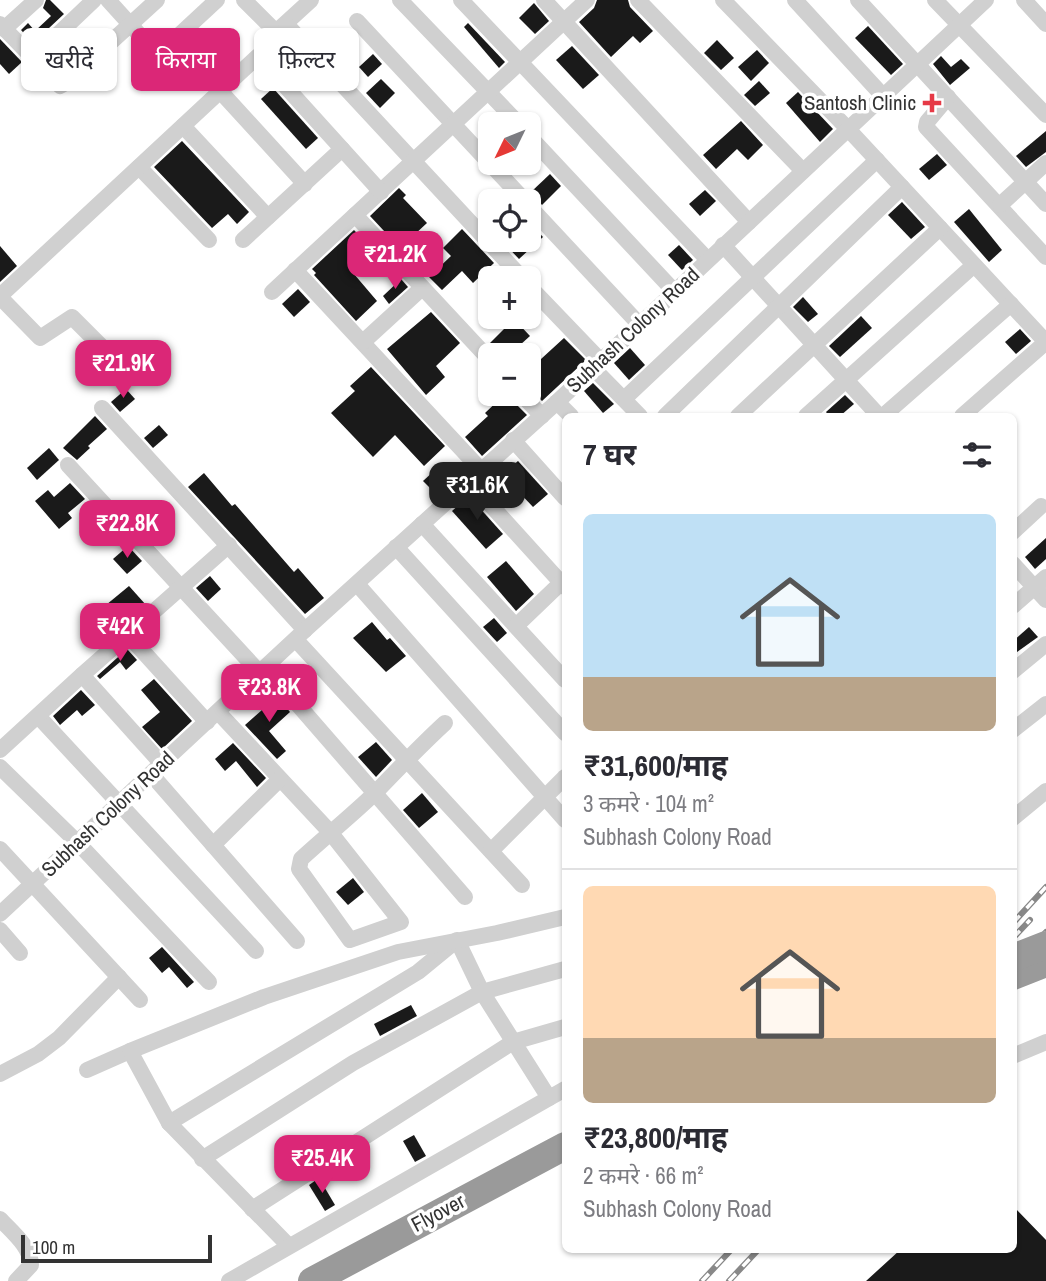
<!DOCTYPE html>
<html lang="hi">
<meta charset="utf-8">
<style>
body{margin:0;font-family:"Archivo Narrow","Noto Sans Devanagari",sans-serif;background:#f7f7f7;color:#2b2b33;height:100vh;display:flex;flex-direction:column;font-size:26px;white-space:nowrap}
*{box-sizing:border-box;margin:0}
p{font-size:23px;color:#7c7c81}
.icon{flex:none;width:38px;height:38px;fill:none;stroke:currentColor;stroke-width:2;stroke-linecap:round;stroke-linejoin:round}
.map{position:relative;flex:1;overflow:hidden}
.panel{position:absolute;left:562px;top:413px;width:455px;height:840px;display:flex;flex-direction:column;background:#fff;border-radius:10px;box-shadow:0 2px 5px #0004}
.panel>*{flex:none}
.banner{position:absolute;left:21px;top:28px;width:436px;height:63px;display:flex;gap:14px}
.needle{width:46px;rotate:227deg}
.buttons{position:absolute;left:478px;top:112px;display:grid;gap:14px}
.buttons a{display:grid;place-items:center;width:63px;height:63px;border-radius:10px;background:#fff;box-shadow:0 2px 5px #0004;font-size:35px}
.scale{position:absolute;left:21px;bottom:18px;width:191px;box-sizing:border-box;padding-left:7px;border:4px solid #333;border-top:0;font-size:19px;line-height:24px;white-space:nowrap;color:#333;-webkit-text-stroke:5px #fff;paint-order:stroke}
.price{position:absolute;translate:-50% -60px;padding:0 16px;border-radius:14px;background:#db2777;color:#fff;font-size:23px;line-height:46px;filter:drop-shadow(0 2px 4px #0008)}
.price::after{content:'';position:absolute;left:50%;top:42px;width:21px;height:16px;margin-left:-10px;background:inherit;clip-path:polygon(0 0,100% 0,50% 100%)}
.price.on{background:#222;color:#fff}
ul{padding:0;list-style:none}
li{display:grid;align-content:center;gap:14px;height:371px;padding:0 21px}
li+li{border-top:2px solid #e1e1e2}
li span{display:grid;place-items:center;height:217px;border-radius:10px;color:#555}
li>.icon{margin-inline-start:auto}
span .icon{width:126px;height:126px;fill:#fffc;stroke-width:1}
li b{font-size:30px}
h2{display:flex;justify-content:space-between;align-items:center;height:84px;padding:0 21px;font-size:30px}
.tag{padding:0 24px;border-radius:10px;background:#fff;box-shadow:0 2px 5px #0004;font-size:24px;line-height:63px}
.tag.on{background:#db2777;color:#fff}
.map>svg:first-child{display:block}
.building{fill:#1a1a1a}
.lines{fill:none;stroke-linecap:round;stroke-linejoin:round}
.street{stroke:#d0d0d0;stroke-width:16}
.highway{stroke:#9a9a9a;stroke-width:28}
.rail-casing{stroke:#888;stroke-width:6}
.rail{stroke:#fff;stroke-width:3.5;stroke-dasharray:10;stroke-linecap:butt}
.highway-bridge{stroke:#9a9a9a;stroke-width:28}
.poi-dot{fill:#e63946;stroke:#fff;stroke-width:2.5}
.labels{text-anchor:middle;stroke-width:7;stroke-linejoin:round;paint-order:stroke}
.poi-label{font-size:21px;fill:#333;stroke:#fff;text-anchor:end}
.street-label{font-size:21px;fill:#333;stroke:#fff}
</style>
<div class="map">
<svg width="1046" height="1281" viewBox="0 0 1046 1281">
<rect width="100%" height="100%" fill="#fff"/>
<g class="building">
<polygon points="46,0 50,0 64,14 33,43 21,30 28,23 35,31 51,16 43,8"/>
<polygon points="597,0 628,0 630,7 653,31 640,43 633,36 611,57 579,22 594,8"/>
<polygon points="534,3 549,21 535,34 519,18"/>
<polygon points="468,23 505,62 499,68 464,27"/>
<polygon points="868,26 903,64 891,75 855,38"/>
<polygon points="0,39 22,62 9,74 0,64"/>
<polygon points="717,40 734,58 721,70 704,53"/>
<polygon points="572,46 599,75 583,89 556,60"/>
<polygon points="757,50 769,63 751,81 738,67"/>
<polygon points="373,54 382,64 368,77 359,67"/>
<polygon points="941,56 951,67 961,59 970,68 950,85 933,64"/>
<polygon points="381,79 395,93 380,108 366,93"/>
<polygon points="759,81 770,93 755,106 744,95"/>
<polygon points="273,88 318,138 306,149 261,99"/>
<polygon points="798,92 833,129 820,142 786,103"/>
<polygon points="741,121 763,145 748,160 737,149 716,169 703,155"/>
<polygon points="1046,131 1046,152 1026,167 1016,156"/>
<polygon points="182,141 249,212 237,224 228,214 212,228 154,167"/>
<polygon points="937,154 947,165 929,180 919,169"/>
<polygon points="550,174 561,186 542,205 531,192"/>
<polygon points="399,188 406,195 403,198 427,223 400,248 370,216"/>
<polygon points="705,190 716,201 700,216 689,204"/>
<polygon points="902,202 925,227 911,239 888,215"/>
<polygon points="969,209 1002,250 989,262 954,222"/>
<polygon points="528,221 543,237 519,259 501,240 528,240"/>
<polygon points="462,229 494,263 473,283 462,271 442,290 429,277 451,256 443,248"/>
<polygon points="354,230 376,253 354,274 377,301 356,321 314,275 316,273 312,269"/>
<polygon points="679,245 693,260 682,270 668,255"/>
<polygon points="0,246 17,266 0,282"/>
<polygon points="401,279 408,287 389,304 383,296"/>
<polygon points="298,289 310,302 294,317 282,304"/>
<polygon points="803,297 818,314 808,322 793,307"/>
<polygon points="431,312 460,343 436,366 445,377 426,395 387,349"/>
<polygon points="861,316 872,328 840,357 829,346"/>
<polygon points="514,319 530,336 509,355 502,355 490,343"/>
<polygon points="1020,329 1031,341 1016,354 1005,342"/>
<polygon points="564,338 586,360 542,401 528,387 528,367 539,357 541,359"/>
<polygon points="630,348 645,365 629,380 614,363"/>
<polygon points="371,367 445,446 424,466 395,435 373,457 331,413 355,391 350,386"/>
<polygon points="593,383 614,404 603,413 584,391"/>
<polygon points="126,389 135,399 120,412 111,402"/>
<polygon points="505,394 511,394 513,401 527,415 482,456 465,437 488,416 485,413"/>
<polygon points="845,395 854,404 840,416 829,416 826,412"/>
<polygon points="95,416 107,429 88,446 90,448 77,460 63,448"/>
<polygon points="159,425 168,435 153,448 144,438"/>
<polygon points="49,448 59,460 37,480 27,468"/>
<polygon points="518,461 548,494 533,507 502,474"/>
<polygon points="434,471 449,486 438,496 423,481"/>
<polygon points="204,473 232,506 235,504 294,572 298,568 324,598 305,614 188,487"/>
<polygon points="70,483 85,499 68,513 72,518 59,529 35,501 48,490 54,497"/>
<polygon points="469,496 503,534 486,549 452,511"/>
<polygon points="1046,538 1046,559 1035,569 1025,557"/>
<polygon points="128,546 142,561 127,574 113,559"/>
<polygon points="506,561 534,594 516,611 487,577"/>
<polygon points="210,576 221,589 208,601 196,588"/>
<polygon points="129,586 146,605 123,625 106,605"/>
<polygon points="494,618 507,633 497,642 483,627"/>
<polygon points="372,622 387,640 390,638 406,656 386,672 353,638"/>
<polygon points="1029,627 1038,637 1013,655 1013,641"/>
<polygon points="127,649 137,660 126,670 120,662 100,679 97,676"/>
<polygon points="154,679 192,721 162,749 142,727 160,712 141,690"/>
<polygon points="81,690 95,705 82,716 77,710 60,725 53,716"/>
<polygon points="274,693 290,712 269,731 286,751 277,759 245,725 262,710 258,707"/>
<polygon points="376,742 392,760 376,777 358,757"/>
<polygon points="233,743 266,778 257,787 236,761 225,771 215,759"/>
<polygon points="422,793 438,812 419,828 403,810"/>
<polygon points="353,878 364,892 348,905 336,892"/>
<polygon points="162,947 194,982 187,988 169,967 162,973 149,958"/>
<polygon points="411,1005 417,1016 380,1036 374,1024"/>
<polygon points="414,1135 426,1156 415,1162 403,1141"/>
<polygon points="319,1178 335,1205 325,1211 309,1185"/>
<polygon points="1013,1206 1046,1240 1046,1281 866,1281 900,1250 1013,1250"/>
</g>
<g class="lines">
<g class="street">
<polyline points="108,0 156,53 163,50 217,0"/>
<polyline points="244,0 276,32 311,0"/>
<polyline points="400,0 519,124"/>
<polyline points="461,0 708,260"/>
<polyline points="544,0 749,222"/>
<polyline points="638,0 803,171"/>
<polyline points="723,0 848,129 1046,342"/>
<polyline points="795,0 883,96"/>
<polyline points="858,0 1046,204"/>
<polyline points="935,0 1046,115"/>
<polyline points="1024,0 1046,24"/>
<polyline points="357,21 525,201"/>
<polyline points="0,24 60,86 67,82 157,0"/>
<polyline points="286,24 522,278"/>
<polyline points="4,29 36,0"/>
<polyline points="32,59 94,0"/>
<polyline points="220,91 305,184"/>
<polyline points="948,97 927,122 926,127 1046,257"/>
<polyline points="183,126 268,217"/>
<polyline points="528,135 674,291"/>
<polyline points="139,167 209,240"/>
<polyline points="528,205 639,324"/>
<polyline points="1000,205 1046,163"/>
<polyline points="355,215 490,360"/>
<polyline points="243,240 342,149"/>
<polyline points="723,245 879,416"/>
<polyline points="295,270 481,470"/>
<polyline points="528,285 600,360"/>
<polyline points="272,292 587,0"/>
<polyline points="0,296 258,56 381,192"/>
<polyline points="0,297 40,338 72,317 128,373"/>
<polyline points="363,342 422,288"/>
<polyline points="593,368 640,416"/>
<polyline points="521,394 542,416"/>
<polyline points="624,399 877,160"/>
<polyline points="557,402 571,416"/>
<polyline points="102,408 305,630"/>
<polyline points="665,416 902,187"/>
<polyline points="738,416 940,228"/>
<polyline points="806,416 974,265"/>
<polyline points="883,416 1011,304"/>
<polyline points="962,416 1046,342"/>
<polyline points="513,440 565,498"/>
<polyline points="68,465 260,673"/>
<polyline points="468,480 565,587"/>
<polyline points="422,524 565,680"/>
<polyline points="1013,532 1041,506"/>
<polyline points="396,547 565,733"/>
<polyline points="1013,564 1046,600"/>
<polyline points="357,584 565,820"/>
<polyline points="1013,606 1046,577"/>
<polyline points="516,626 565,579"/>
<polyline points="128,635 207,722"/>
<polyline points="296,640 522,885"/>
<polyline points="266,668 465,897"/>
<polyline points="1013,671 1046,644"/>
<polyline points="82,675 162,764"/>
<path d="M218,712L330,832L401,922L350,940L299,869L301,859C325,837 351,816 375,793C398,769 421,745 445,723"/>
<polyline points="38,716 256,951"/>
<polyline points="1013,730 1046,704"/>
<polyline points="0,750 82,675 229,545"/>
<polyline points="0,767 77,842 209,982"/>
<polyline points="151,774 297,941"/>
<polyline points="1013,818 1046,791"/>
<polyline points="213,845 280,779"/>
<polyline points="0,849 140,1000"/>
<polyline points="491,851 565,777"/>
<polyline points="0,914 305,630 557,402 986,0"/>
<polyline points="0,930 20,953"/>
<polyline points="1013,1056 1046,1042"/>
<polyline points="87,1070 130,1051"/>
<polyline points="0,1074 38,1054 59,1038 119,977"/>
<polyline points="169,1123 418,972 457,940 482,992 549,1098"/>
<polyline points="202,1159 353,1063 482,992 565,969"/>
<polyline points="252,1209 513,1042 565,1027"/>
<path d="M0,1219C12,1232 31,1247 31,1265L16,1281"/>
<polyline points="289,1246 169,1123 130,1051 264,997 398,952 497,933 565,917"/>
<polyline points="229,1281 565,1089"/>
</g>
<g class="highway">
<polyline points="1013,976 1046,963"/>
<polyline points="312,1281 565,1146"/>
</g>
<defs>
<g id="rail">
<polyline points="1013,923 1046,887"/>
<polyline points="1013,938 1030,920"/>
<polyline points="1013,969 1046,932"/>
<polyline points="702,1281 731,1250"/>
<polyline points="729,1281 758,1250"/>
</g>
</defs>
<use href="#rail" class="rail-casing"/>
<use href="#rail" class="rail"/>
<polyline class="highway-bridge" points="1013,958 1046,945"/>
</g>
<path class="poi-dot" d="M928.5 92.5h7v7h7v7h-7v7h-7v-7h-7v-7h7z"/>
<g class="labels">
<g class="poi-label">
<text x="916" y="110">Santosh Clinic</text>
</g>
<g class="street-label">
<text transform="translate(633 330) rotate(-43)" y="7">Subhash Colony Road</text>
<text transform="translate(108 814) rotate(-43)" y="7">Subhash Colony Road</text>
<text transform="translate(438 1213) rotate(-28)" y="7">Flyover</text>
</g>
</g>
</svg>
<div class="buttons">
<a><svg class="needle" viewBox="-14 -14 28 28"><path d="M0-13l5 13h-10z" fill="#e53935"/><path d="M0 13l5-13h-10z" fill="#7c7c81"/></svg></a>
<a><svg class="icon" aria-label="locate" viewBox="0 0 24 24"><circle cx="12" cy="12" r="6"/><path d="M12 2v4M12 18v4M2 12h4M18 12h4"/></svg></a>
<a>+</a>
<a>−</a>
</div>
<div class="scale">100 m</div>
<b class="price" style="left:395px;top:291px">₹21.2K</b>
<b class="price" style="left:123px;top:400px">₹21.9K</b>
<b class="price on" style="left:477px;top:522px">₹31.6K</b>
<b class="price" style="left:127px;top:560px">₹22.8K</b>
<b class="price" style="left:120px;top:663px">₹42K</b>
<b class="price" style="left:269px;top:724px">₹23.8K</b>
<b class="price" style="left:322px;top:1195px">₹25.4K</b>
<div class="banner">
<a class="tag">खरीदें</a>
<a class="tag on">किराया</a>
<a class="tag">फ़िल्टर</a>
</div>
<section class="panel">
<h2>7 घर<svg class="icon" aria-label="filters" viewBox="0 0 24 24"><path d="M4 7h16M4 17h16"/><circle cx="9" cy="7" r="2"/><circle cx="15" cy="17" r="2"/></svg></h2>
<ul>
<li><span style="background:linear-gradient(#bfe0f5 75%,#b9a48a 0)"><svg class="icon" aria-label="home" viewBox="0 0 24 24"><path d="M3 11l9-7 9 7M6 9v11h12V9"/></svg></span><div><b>₹31,600/माह</b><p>3 कमरे · 104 m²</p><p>Subhash Colony Road</p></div></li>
<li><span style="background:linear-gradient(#ffd9b3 70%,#b9a48a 0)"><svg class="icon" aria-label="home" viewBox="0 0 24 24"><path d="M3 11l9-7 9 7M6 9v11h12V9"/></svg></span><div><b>₹23,800/माह</b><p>2 कमरे · 66 m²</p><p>Subhash Colony Road</p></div></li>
</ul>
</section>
</div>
